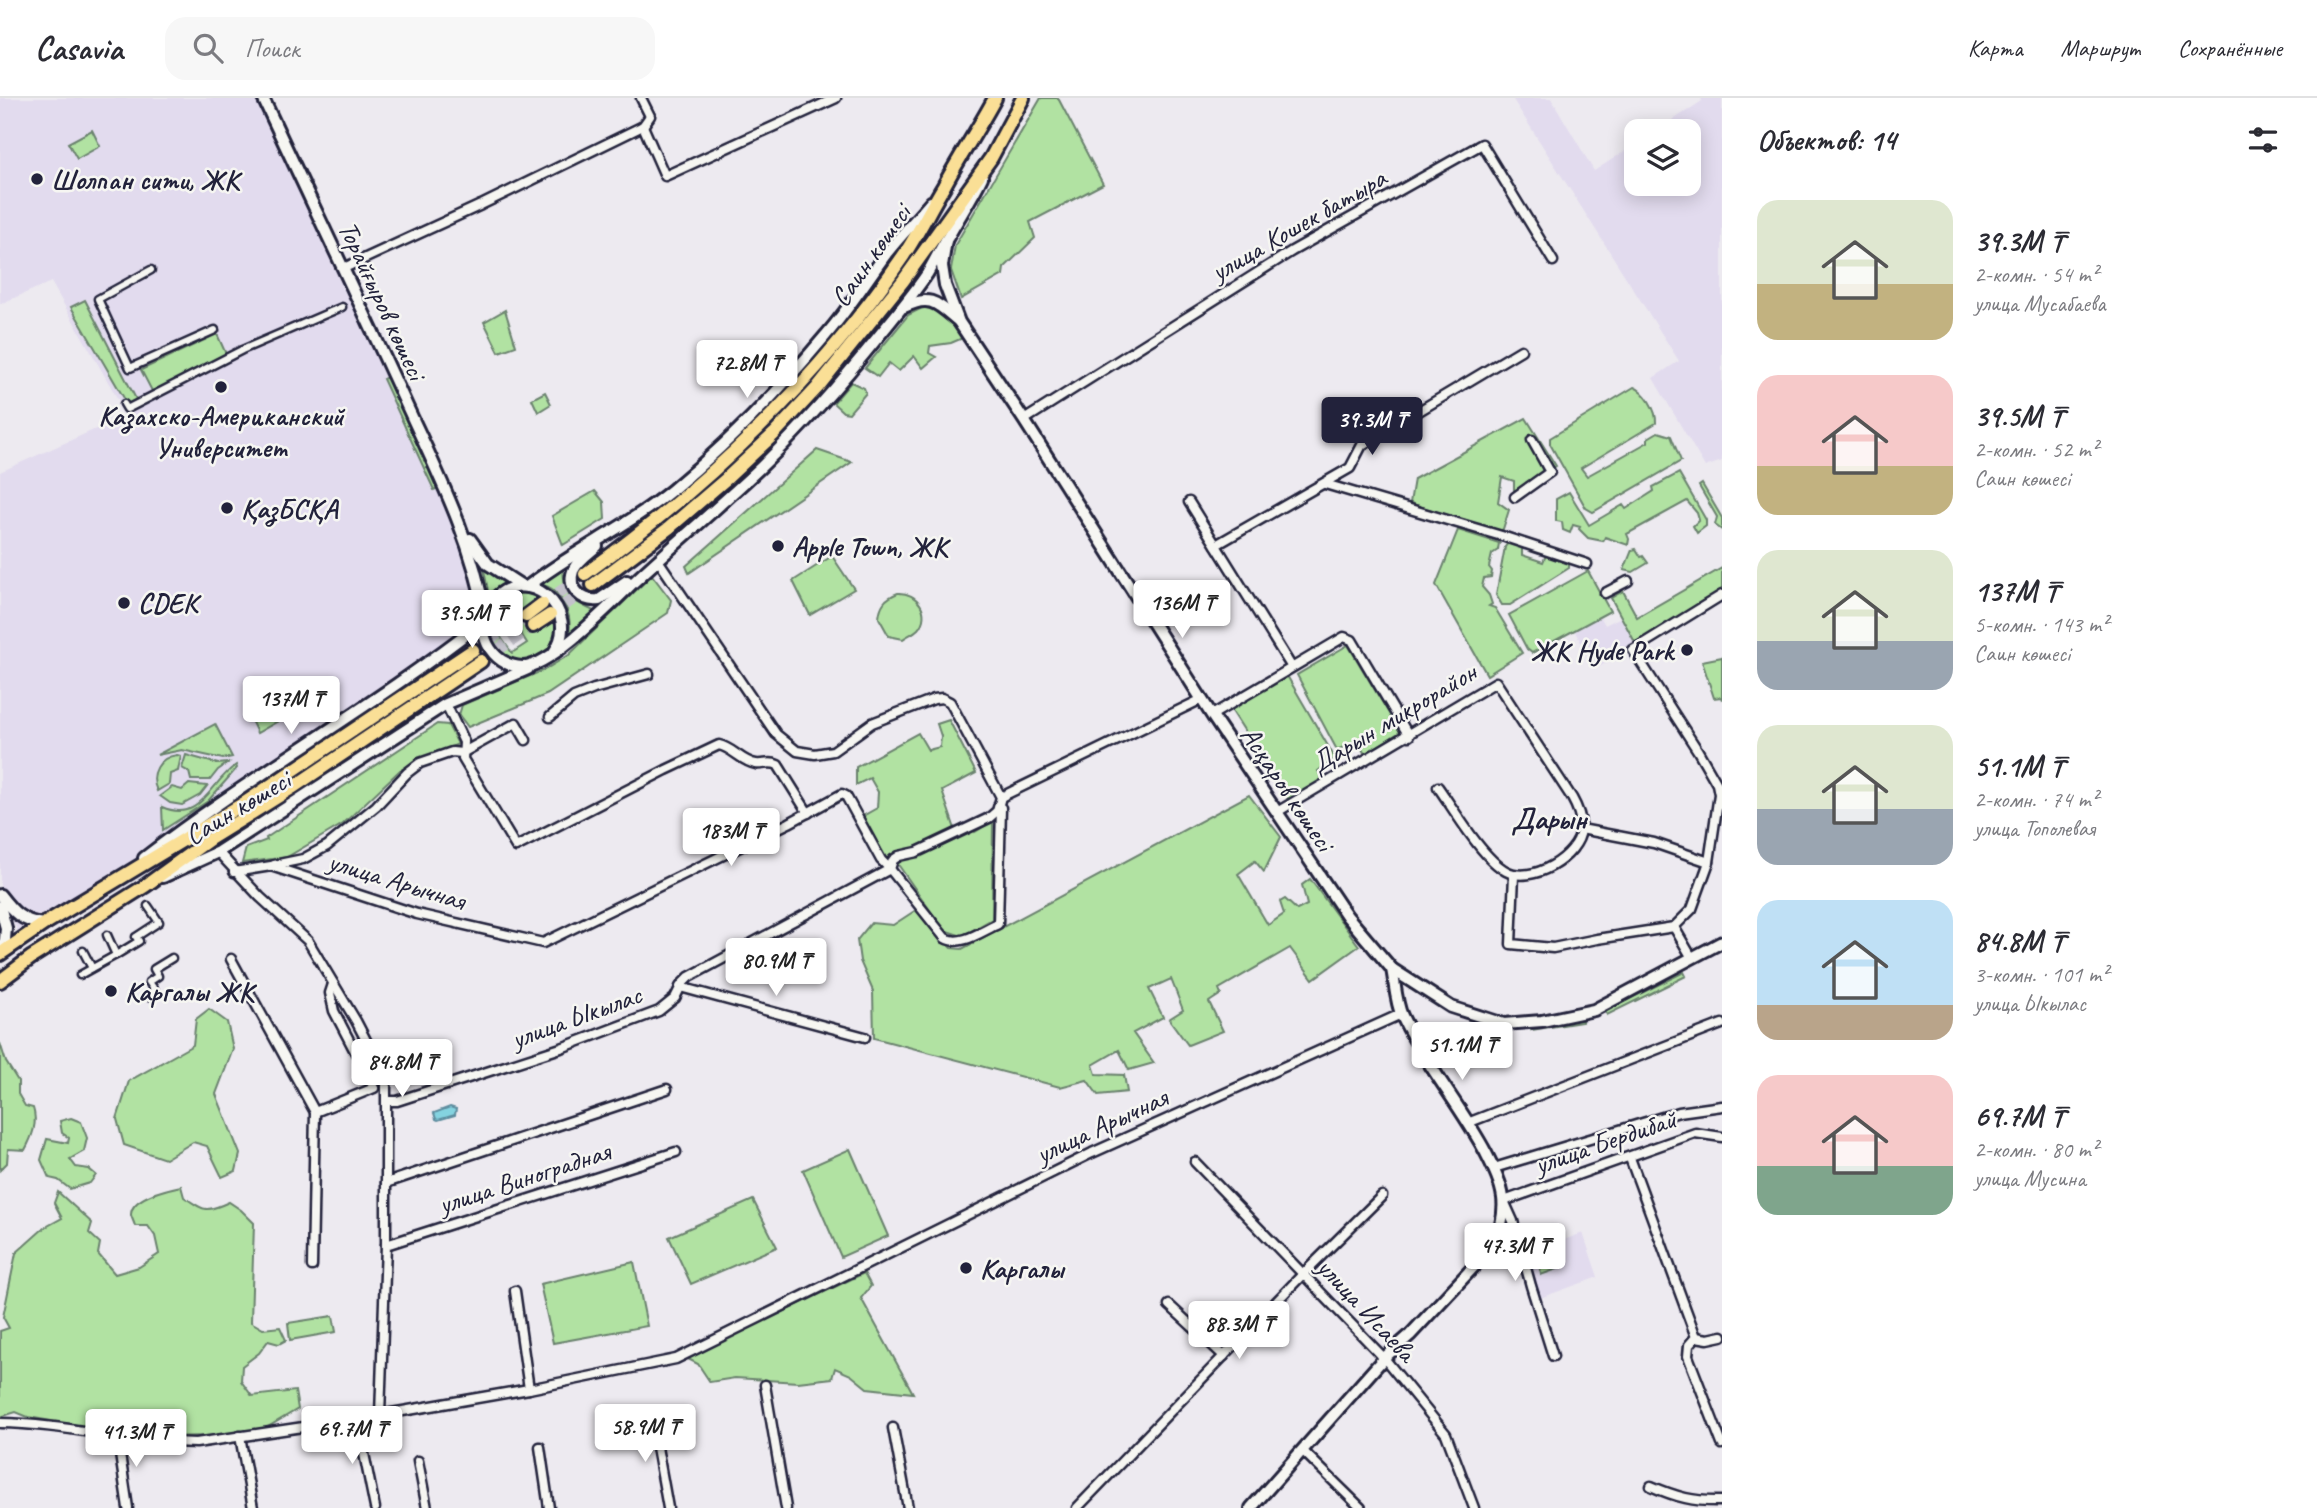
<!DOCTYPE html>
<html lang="ru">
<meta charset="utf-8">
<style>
body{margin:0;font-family:Caveat,sans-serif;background:#f7f7f7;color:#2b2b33;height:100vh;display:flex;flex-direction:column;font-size:26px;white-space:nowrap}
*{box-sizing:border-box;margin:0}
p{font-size:23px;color:#7c7c81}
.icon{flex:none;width:38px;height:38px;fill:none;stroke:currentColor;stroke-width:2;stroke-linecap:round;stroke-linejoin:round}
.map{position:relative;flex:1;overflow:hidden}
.panel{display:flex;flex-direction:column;background:#fff;width:595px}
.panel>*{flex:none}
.fabs{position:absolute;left:1624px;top:21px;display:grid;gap:14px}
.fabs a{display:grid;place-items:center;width:77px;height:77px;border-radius:14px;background:#fff;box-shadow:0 4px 18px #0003;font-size:35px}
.price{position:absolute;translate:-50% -60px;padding:0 16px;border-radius:7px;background:#fff;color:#222;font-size:23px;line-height:46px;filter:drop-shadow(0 2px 4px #0008)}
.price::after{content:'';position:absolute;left:50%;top:42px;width:21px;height:16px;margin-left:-10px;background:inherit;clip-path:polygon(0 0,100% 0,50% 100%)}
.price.current{background:#22223b;color:#fff}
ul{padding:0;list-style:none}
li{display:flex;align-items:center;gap:21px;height:175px;padding:0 35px}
li span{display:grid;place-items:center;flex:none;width:196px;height:140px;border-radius:21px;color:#555}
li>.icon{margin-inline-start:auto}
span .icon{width:84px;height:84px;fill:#fffc;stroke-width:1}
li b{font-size:30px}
h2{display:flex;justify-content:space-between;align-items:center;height:84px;padding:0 35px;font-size:30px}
header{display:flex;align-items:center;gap:42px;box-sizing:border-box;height:98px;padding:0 35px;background:#fff;border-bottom:2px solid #e1e1e2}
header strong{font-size:33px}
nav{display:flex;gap:38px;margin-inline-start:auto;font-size:24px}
.search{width:490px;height:63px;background:#f7f7f7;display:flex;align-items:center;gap:18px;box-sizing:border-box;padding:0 24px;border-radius:21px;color:#7c7c81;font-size:26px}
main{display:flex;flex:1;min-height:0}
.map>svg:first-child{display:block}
.built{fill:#e2dbee}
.green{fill:#b1e2a2;stroke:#6a826e;stroke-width:2;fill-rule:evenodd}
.water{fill:#84d3e0;stroke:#5d8c9e;stroke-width:2}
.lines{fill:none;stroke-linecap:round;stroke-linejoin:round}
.primary-tunnel{stroke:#c4c2cc;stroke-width:12;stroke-dasharray:12 6;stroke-linecap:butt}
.pedestrian-casing{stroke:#22223b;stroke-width:11}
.minor-casing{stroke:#22223b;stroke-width:13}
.tertiary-casing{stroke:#22223b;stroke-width:16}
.primary-casing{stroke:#22223b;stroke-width:18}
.pedestrian{stroke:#f6f6f2;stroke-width:6}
.minor{stroke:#f6f6f2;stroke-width:8}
.tertiary{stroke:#f6f6f2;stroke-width:10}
.primary{stroke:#fadf96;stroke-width:12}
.poi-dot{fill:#22223b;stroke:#f6f6f2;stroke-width:2.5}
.labels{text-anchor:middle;stroke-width:5;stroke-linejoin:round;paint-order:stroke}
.poi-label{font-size:28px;font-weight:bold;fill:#22223b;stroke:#f6f6f2;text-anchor:start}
.street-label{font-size:28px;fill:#22223b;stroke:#f6f6f2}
.neighbourhood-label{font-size:30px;font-weight:bold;fill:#22223b;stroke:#f6f6f2}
</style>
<header>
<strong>Casavia</strong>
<div class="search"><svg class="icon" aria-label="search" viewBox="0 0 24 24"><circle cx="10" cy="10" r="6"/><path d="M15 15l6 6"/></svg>Поиск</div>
<nav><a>Карта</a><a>Маршрут</a><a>Сохранённые</a></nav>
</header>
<main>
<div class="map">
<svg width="1722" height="1410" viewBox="0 0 1722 1410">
<rect width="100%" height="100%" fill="#edeaf0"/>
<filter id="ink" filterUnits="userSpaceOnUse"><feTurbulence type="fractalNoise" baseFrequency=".0143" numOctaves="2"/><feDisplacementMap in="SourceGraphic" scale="14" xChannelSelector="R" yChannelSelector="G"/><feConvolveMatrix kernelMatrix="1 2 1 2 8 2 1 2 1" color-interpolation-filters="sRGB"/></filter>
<g filter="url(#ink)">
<g class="built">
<polygon points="0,0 263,0 459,424 483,523 119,780 22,841 0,800 0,374 127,317 51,184 0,206"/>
<polygon points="1512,0 1551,0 1594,73 1636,46 1636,86 1689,86 1689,33 1656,33 1702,3 1701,0 1722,0 1722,363 1705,369 1653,280 1679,263"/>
<polygon points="1600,518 1605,527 1621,519 1636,546 1596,571 1574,532"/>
<polygon points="1583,1135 1598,1179 1540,1200 1527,1155"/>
</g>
<g class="green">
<polygon points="1041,0 1058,0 1103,86 1030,124 1035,140 1004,170 1003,177 961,201 951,172 955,147"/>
<polygon points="92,32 100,48 77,61 68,45"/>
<polygon points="85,202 137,303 128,307 71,209"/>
<path d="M924,209C943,215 955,222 965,239L951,245L930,248L929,255L936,259L923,270L914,258L899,273L889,265L878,279L865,270L908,217Z"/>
<polygon points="505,212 516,248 499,254 484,224"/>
<polygon points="217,236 226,256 153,295 141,272"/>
<polygon points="389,278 438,390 434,392 383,281"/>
<polygon points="851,284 864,290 866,295 849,315 843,314 833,305"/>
<path d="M1634,289C1645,293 1657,313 1656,325L1581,370L1587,378L1648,344V340L1658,334L1671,338L1681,363L1593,414L1586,410L1550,346V340Z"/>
<polygon points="545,294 551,306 538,314 532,301"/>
<polygon points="1526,320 1556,368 1514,397 1514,383 1502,379 1498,404 1509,412 1503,431 1499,434 1410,405 1414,381"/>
<polygon points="817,352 852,364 689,475 686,468"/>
<polygon points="1679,375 1706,422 1706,428 1697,435 1693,428 1699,422 1697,415 1687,403 1627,436 1629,441 1628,447 1605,439 1603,443 1588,440 1579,431 1580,429 1573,427 1570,435 1563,432 1562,424 1556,423 1556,401 1569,394 1589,427 1623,407 1626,411 1654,393 1653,389"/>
<polygon points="1702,386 1722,420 1722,432 1715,427 1717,419 1699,388"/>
<polygon points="595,393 604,404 605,421 563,447 552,418"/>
<polygon points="1458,432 1499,445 1498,452 1492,456 1489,469 1492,473 1491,479 1484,480 1482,489 1489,497 1492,506 1489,508 1495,510 1522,555 1487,577 1436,487"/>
<polygon points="1508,445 1522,449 1522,457 1543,464 1546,457 1569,466 1569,470 1510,507 1502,507 1496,497 1505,449"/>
<polygon points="1636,451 1641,459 1643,458 1648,465 1633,474 1624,472 1632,452"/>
<polygon points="832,458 854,491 810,517 793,483"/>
<polygon points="483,467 508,484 496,490 489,498"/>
<path d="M563,470C564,498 571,503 596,514L569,536C573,515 560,487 536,486Z"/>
<polygon points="1722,470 1722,493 1636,546 1611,500 1623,493 1637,519"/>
<polygon points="1588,473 1610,513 1532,555 1527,551 1509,517"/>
<polygon points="652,477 671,502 668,515 548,596 468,629 459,617 462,607 544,572 569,557"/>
<path d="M526,495C582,507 551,582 507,559C499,555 493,547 491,538C485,514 503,496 526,495ZM539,502L554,524L540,533L525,511ZM511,520L527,545L512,555L495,531Z"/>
<path d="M898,495C917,494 932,515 918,531C914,535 907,538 903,541L889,538L879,520C880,507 885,500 898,495Z"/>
<polygon points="1348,547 1400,634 1365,656 1357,643 1337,652 1297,577"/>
<polygon points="1722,559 1722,602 1721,599 1714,600 1702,563"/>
<polygon points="1286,576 1335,660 1318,673 1324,684 1290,704 1230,610"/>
<polygon points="277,603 285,619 257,635 249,618"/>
<polygon points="949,622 976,675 942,693 956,734 970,729 975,734 993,723 992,821 962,838 944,832 897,765 885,761 863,718 877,710 878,694 870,680 856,687 856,669 918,635 928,652 940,649 941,638 937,626"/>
<polygon points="215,626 232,659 223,661 182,652 157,657"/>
<polygon points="437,626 448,627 458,646 400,672 343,726 287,759 242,765 246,750 267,742 266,740"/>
<path d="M177,657L181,658L178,673L170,676L169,686L157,693C149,676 159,659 177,657Z"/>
<polygon points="186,657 218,666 228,665 218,672 210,682 191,682 189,674 182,670"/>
<path d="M236,667L237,670L208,703L163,732L162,709C201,726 210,684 236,667Z"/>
<polygon points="189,686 207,688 200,697 182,707 170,705 160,698 172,689 182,692"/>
<polygon points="1249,697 1281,739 1264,774 1255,763 1238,776 1268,827 1284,816 1280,804 1285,801 1297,812 1307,807 1302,787 1310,781 1359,848 1313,881 1290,850 1219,891 1221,896 1209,904 1223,933 1188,947 1169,921 1183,912 1171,881 1149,891 1163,919 1133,935 1154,965 1129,972 1119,952 1093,967 1096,976 1124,977 1127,994 1098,997 1087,982 1060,989 874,940 873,893 860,863 857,842 871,825 893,827 916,812 951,850 962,851"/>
<polygon points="1684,874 1686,878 1607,917 1605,913"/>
<polygon points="209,911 227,924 233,951 216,996 240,1056 236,1073 222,1079 207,1048 193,1044 165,1061 124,1047 117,1021 129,983 193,947 196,921"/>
<polygon points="1582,921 1582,924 1531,932 1531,928"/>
<path d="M0,945L6,964L18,983V996L25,1008L33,1010C38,1025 32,1039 25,1052L8,1051L7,1065L0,1072Z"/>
<polygon points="71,1020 81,1024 87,1040 84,1053 70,1061 76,1069 89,1071 96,1077 90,1085 70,1091 58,1082 49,1080 41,1062 47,1041 68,1045 69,1040 62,1035 60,1023"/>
<polygon points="850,1051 888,1138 841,1159 803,1072"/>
<path d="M181,1088L184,1099C205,1113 205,1115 229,1104L241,1112L254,1125L251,1224L263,1231L280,1229L286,1242L279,1246L268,1243L259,1255L242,1268L241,1283L252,1298L295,1293L298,1311L266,1330L215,1338L150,1339L127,1327L104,1332L28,1319L16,1314L0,1319V1233L9,1230L3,1219L16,1155L44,1130L62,1120L54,1105L58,1094L92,1125L89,1135L100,1145L98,1156L115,1176L139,1169L159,1156L155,1138L148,1128H135C134,1124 132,1121 131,1117C130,1099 167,1091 181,1088Z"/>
<polygon points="753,1102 777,1149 691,1186 669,1139"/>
<polygon points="1556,1149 1557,1171 1541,1177 1538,1156"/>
<polygon points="634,1164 647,1228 553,1245 540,1186"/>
<polygon points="864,1175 871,1188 861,1200 913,1295 867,1290 851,1277 835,1270 832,1280 798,1284 735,1280 710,1284 698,1266 686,1260"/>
<polygon points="333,1218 336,1234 290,1242 288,1225"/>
</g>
<polygon class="water" points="450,1009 456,1011 455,1017 438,1022 436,1021 434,1015"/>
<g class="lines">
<g class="primary-tunnel">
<polyline points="543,506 585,476"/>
<polyline points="550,517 593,487"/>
<polyline points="473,552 526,518"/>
<polyline points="481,563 533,528"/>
</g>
<defs>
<g id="pedestrian">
<polyline points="151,172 98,201 130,270 215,232"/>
<polyline points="124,306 127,311 242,252 342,209"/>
<polyline points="83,853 92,870"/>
<polyline points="116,857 139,843 136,839 159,824 148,808"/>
<polyline points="80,877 116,857 107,837"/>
<polyline points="149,898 154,891 149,884 158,878 154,871 172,860"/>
</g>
<g id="minor">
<polyline points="643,28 665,78 836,0"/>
<polyline points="344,170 481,107 643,28 650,18 641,0"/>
<polyline points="1024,322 1292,153 1482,46 1553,163"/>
<polyline points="1325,386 1505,439 1587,466"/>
<polyline points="1515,399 1550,374 1532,342"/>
<polyline points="1189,404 1291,568"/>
<polyline points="1216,447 1350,370 1362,347 1521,252"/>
<polyline points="1605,495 1628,483"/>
<path d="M446,606L464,644L463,661L516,749L666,672L719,647C733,650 742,664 756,666C764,667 770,663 778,667L808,715"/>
<polyline points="1212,617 1344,539 1352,542 1409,638"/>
<polyline points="550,619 574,599 594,591 649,576"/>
<polyline points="1001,699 1202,601"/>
<path d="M1277,714L1496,584L1572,700C1577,709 1582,720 1581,731C1579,759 1531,787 1506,773C1482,760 1455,713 1438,689"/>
<polyline points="1581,731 1654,745 1709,764"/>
<polyline points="218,754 260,799 308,843 356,923 383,975 386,985 386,1147 380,1317"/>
<polyline points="274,767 303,761 327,748 376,708 407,675 420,665 452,654 462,655 516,625 526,642"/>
<polyline points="234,774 271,768 417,816 543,845 789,725 842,696 846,698 881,762 890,771 893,762 899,758 917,754 989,720 997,713 1001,699 950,604 942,600 934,601 872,625 833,653 815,656 797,653 776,636 658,462"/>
<polyline points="1514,777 1511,846 1553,850 1597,841 1674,829 1692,811 1709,764 1719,696 1717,686 1698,653 1633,552 1722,497"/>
<polyline points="1674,829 1692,860"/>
<polyline points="231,861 315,1014 312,1168"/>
<polyline points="680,889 865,939"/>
<path d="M387,1003H397L561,950L659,913L675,900L682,886L689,879L890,771L945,840C961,849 982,833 998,826L1001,710"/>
<polyline points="315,1014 374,990 334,913 330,895 333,886"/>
<polyline points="1470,1024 1722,926"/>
<polyline points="1630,1060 1696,1239 1689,1247 1688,1258 1722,1346"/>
<polyline points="1195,1064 1384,1260 1446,1336 1474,1410"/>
<polyline points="1494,1070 1679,1014 1722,1008"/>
<polyline points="386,1085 667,991"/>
<polyline points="386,1147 676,1054"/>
<polyline points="515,1193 529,1291"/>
<polyline points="1169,1207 1224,1258"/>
<polyline points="1696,1239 1708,1241 1722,1238"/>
<polyline points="1553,1258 1531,1188 1513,1123 1504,1103 1695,1035 1722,1039"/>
<polyline points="765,1287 786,1410"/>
<polyline points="651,1316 668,1410"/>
<polyline points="357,1321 375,1410"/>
<path d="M0,1325C66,1326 130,1344 196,1345L357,1321L529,1291L676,1261L1092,1055L1401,916"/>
<polyline points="893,1330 908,1410"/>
<polyline points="117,1336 128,1410"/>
<polyline points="240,1338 253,1410"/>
<polyline points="540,1349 549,1410"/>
<polyline points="1303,1353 1361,1410"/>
<polyline points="418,1363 427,1410"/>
<path d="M1651,1388C1676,1399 1694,1404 1722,1403"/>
<polyline points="1077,1410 1303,1176 1382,1098"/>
</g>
<g id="tertiary">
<path d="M263,0C311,103 360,205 407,308C438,376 472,442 485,517"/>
<polyline points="946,142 942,168 945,187 959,224 1024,322 1213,619 1347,818 1392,871 1451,909 1504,926 1542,923 1594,912 1722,844"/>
<path d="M904,209C930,196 937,205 957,222"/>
<polyline points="470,441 488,466 522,488"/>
<path d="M597,448C589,455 577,463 573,473C567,490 582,504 599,502L627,483"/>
<path d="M527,489C573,453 627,429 672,392C729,345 779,293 826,237C848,212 866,183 886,156C900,138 916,122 931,104"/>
<path d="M553,556C585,511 524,463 492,504C471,530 491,569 523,569C551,569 614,503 635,483C677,444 720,408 761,369C803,328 841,285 878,239C895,218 912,198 927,176C934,164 940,151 948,139C959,119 972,100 982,79"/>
<path d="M144,760C253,676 375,608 483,523"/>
<polyline points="163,779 218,754 446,606 528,571"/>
<path d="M0,797C13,814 22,824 44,826"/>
<polyline points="0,808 6,830 4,853"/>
<path d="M1251,1410L1384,1260L1410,1237L1494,1147C1500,1133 1505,1116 1503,1100C1501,1084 1493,1069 1486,1055C1461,1008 1425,966 1402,918C1396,905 1395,886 1392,871"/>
</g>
<g id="primary">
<path d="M585,476C709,386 817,284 904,157C919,134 930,111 944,88C960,58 979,30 995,0"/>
<polyline points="593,487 669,430 726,381 774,336 817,290 903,183 991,60 1023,0"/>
<polyline points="526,518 542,506"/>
<polyline points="533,528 550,517"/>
<polyline points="0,856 44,826 246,704 473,552"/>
<polyline points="0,883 32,859 145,788 210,741 292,690 481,563"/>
</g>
</defs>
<use href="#pedestrian" class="pedestrian-casing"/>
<use href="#minor" class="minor-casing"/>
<use href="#tertiary" class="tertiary-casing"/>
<use href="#primary" class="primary-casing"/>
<use href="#pedestrian" class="pedestrian"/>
<use href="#minor" class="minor"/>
<use href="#tertiary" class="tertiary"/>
<use href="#primary" class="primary"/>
</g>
</g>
<g class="poi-dot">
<circle cx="37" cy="81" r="7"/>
<circle cx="221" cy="289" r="7"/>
<circle cx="227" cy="410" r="7"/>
<circle cx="778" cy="448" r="7"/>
<circle cx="124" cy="505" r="7"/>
<circle cx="1687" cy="552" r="7"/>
<circle cx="111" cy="893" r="7"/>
<circle cx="966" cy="1170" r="7"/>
</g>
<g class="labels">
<g class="poi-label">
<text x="51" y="91">Шолпан сити, ЖК</text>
<text x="221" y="327" text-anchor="middle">Казахско-Американский<tspan x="221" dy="32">Университет</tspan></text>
<text x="241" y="420">ҚазБСҚА</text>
<text x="792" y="458">Apple Town, ЖК</text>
<text x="138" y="515">CDEK</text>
<text x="1673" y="562" text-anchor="end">ЖК Hyde Park</text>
<text x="125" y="903">Каргалы ЖК</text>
<text x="980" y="1180">Каргалы</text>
</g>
<g class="street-label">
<text transform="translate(1298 126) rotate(-30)" y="10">улица Кошек батыра</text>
<text transform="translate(870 157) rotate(-55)" y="10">Саин көшесі</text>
<text transform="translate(383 202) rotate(65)" y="10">Торайғыров көшесі</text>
<text transform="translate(1393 619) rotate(-31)" y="10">Дарын микрорайон</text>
<text transform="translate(1288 690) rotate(56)" y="10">Асқаров көшесі</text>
<text transform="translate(237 709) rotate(-31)" y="10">Саин көшесі</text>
<text transform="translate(397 782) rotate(17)" y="10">улица Арычная</text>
<text transform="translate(576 918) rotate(-20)" y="10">улица Ыкылас</text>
<text transform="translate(1101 1027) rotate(-25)" y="10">улица Арычная</text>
<text transform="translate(1605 1043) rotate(-19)" y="10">улица Бердибай</text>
<text transform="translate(524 1079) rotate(-18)" y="10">улица Виноградная</text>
<text transform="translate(1367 1211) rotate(47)" y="10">улица Исаева</text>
</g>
<g class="neighbourhood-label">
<text x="1549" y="731">Дарын</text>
</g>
</g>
</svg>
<div class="fabs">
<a><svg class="icon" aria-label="layers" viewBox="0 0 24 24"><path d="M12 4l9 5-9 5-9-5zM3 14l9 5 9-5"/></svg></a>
</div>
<b class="price" style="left:747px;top:302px">72.8M ₸</b>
<b class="price current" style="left:1372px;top:359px">39.3M ₸</b>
<b class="price" style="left:1182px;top:542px">136M ₸</b>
<b class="price" style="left:472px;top:552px">39.5M ₸</b>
<b class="price" style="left:291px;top:638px">137M ₸</b>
<b class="price" style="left:731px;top:770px">183M ₸</b>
<b class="price" style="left:776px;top:900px">80.9M ₸</b>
<b class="price" style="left:1462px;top:984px">51.1M ₸</b>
<b class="price" style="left:402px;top:1001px">84.8M ₸</b>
<b class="price" style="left:1515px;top:1185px">47.3M ₸</b>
<b class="price" style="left:1239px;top:1263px">88.3M ₸</b>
<b class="price" style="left:645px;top:1366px">58.9M ₸</b>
<b class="price" style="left:352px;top:1368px">69.7M ₸</b>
<b class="price" style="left:136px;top:1371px">41.3M ₸</b>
</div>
<section class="panel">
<h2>Объектов: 14<svg class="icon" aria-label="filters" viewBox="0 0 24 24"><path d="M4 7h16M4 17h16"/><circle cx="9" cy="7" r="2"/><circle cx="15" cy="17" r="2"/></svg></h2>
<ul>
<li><span style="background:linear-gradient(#dfe7d0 60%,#c2b280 0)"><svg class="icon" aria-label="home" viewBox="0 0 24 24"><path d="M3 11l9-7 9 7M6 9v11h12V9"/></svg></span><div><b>39.3M ₸</b><p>2-комн. · 54 m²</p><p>улица Мусабаева</p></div></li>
<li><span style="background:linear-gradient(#f6c9c9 65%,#c2b280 0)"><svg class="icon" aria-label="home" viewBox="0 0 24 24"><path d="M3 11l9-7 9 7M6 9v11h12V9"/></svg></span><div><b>39.5M ₸</b><p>2-комн. · 52 m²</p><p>Саин көшесі</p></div></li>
<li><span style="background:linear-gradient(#dfe7d0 65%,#9aa5b1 0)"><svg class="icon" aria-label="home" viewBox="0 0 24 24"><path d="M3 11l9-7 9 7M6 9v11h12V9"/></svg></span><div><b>137M ₸</b><p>5-комн. · 143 m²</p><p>Саин көшесі</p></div></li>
<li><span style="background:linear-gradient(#dfe7d0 60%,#9aa5b1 0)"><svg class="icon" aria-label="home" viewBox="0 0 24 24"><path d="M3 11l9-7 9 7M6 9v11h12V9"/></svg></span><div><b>51.1M ₸</b><p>2-комн. · 74 m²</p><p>улица Тополевая</p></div></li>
<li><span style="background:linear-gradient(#bfe0f5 75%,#b9a48a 0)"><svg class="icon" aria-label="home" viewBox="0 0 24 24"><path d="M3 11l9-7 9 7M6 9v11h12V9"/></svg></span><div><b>84.8M ₸</b><p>3-комн. · 101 m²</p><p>улица Ыкылас</p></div></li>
<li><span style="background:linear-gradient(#f6c9c9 65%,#7fa58c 0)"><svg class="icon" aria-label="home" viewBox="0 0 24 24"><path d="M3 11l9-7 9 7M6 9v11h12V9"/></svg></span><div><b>69.7M ₸</b><p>2-комн. · 80 m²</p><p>улица Мусина</p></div></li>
</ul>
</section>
</main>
